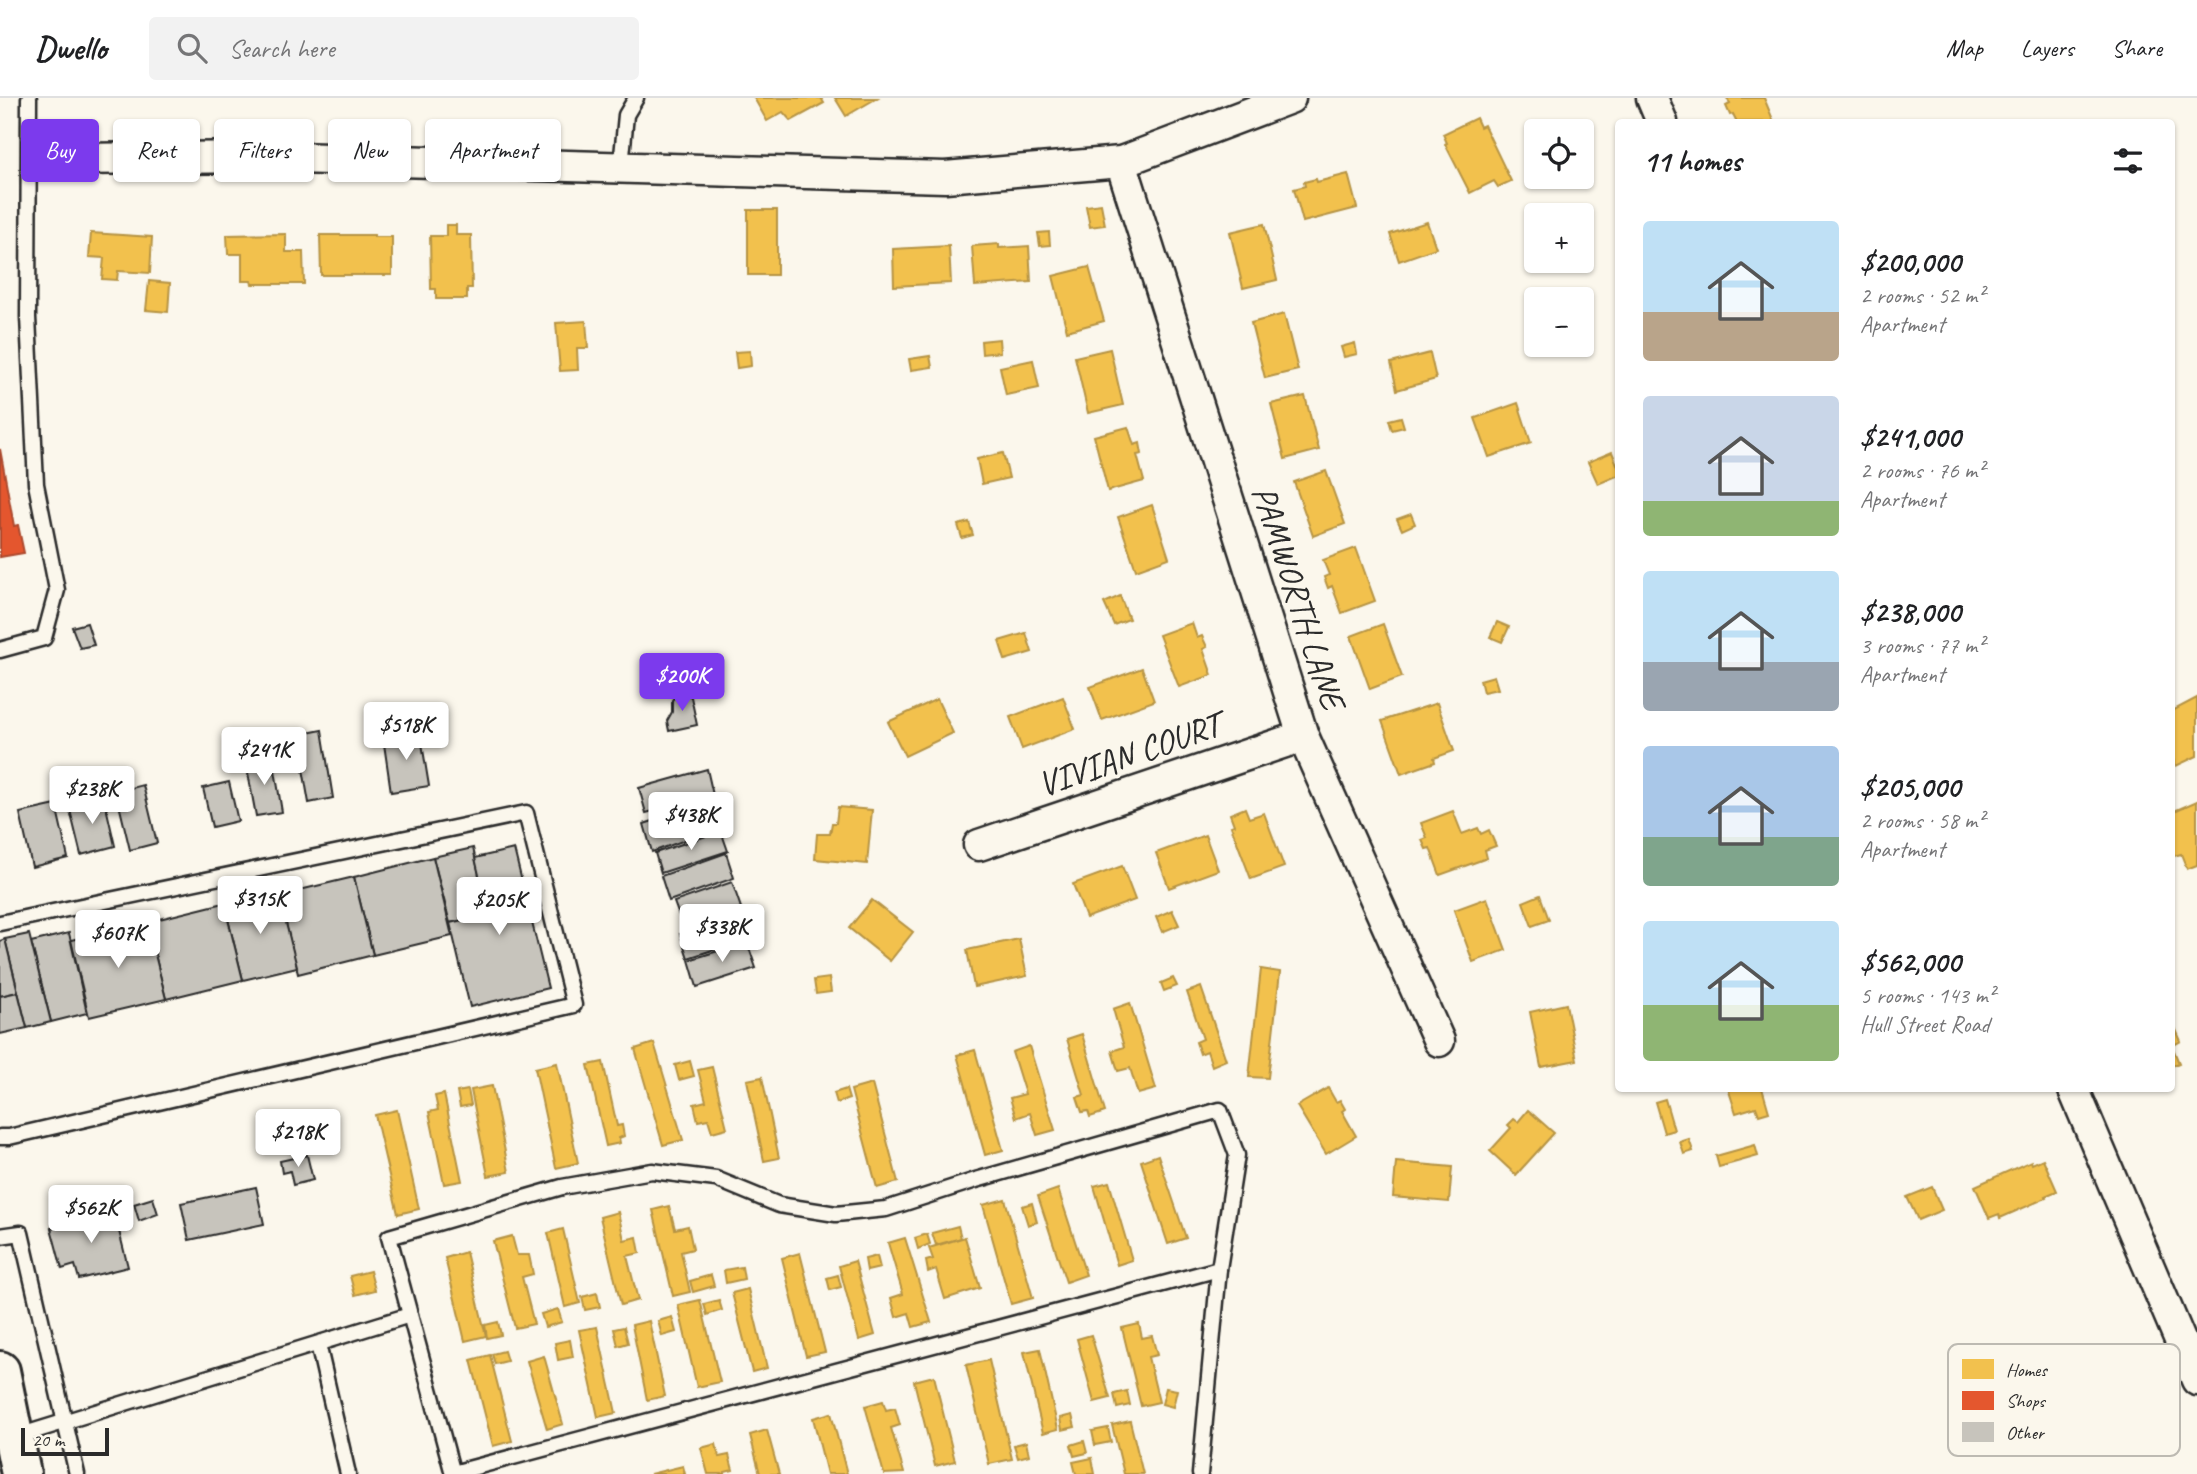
<!DOCTYPE html>
<meta charset="utf-8">
<style>
body{margin:0;font-family:Caveat,sans-serif;background:#f2f2f2;color:#202124;height:100vh;display:flex;flex-direction:column;font-size:26px;white-space:nowrap}
*{box-sizing:border-box;margin:0}
p{font-size:23px;color:#757577}
.icon{flex:none;width:38px;height:38px;fill:none;stroke:currentColor;stroke-width:2;stroke-linecap:round;stroke-linejoin:round}
.map{position:relative;flex:1;overflow:hidden}
.details{position:absolute;left:1615px;top:21px;width:560px;height:973px;display:flex;flex-direction:column;background:#fff;border-radius:7px;box-shadow:0 2px 5px #0004}
.details>*{flex:none}
.guide{position:absolute;left:21px;top:21px;width:665px;height:63px;display:flex;gap:14px}
.tools{position:absolute;left:1524px;top:21px;display:grid;gap:14px}
.tools a{display:grid;place-items:center;width:70px;height:70px;border-radius:7px;background:#fff;box-shadow:0 2px 5px #0004;font-size:35px}
.scale{position:absolute;left:21px;bottom:18px;width:88px;box-sizing:border-box;padding-left:7px;border:4px solid #2b2b2b;border-top:0;font-size:19px;line-height:24px;white-space:nowrap;color:#2b2b2b;-webkit-text-stroke:5px #fbf7ec;paint-order:stroke}
.price{position:absolute;translate:-50% -60px;padding:0 16px;border-radius:7px;background:#fff;color:#222;font-size:23px;line-height:46px;filter:drop-shadow(0 2px 4px #0008)}
.price::after{content:'';position:absolute;left:50%;top:42px;width:21px;height:16px;margin-left:-10px;background:inherit;clip-path:polygon(0 0,100% 0,50% 100%)}
.price.active{background:#7c3aed;color:#fff}
ul{padding:0;list-style:none}
li{display:flex;align-items:center;gap:21px;height:175px;padding:0 28px}
li span{display:grid;place-items:center;flex:none;width:196px;height:140px;border-radius:7px;color:#555}
li>.icon{margin-inline-start:auto}
span .icon{width:84px;height:84px;fill:#fffc;stroke-width:1}
li b{font-size:30px}
h2{display:flex;justify-content:space-between;align-items:center;height:84px;padding:0 28px;font-size:30px}
.tag{padding:0 24px;border-radius:7px;background:#fff;box-shadow:0 2px 5px #0004;font-size:24px;line-height:63px}
.tag.active{background:#7c3aed;color:#fff}
header{display:flex;align-items:center;gap:42px;box-sizing:border-box;height:98px;padding:0 35px;background:#fff;border-bottom:2px solid #e0e0e0}
header strong{font-size:33px}
nav{display:flex;gap:38px;margin-inline-start:auto;font-size:24px}
.search{width:490px;height:63px;background:#f2f2f2;display:flex;align-items:center;gap:18px;box-sizing:border-box;padding:0 24px;border-radius:7px;color:#757577;font-size:26px}
.map>svg:first-child{display:block}
.homes{fill:#f2c14e;stroke:#b69444;stroke-width:2}
.shops{fill:#e4572e;stroke:#ac4a2d;stroke-width:2}
.building{fill:#c7c4bc;stroke:#2b2b2b;stroke-width:2}
.lines{fill:none;stroke-linecap:round;stroke-linejoin:round}
.lane-casing{stroke:#2b2b2b;stroke-width:19}
.street-casing{stroke:#2b2b2b;stroke-width:35}
.primary-casing{stroke:#2b2b2b;stroke-width:44}
.lane{stroke:#fbf7ec;stroke-width:14}
.street{stroke:#fbf7ec;stroke-width:30}
.primary{stroke:#fbf7ec;stroke-width:38}
.labels{text-anchor:middle;stroke-width:7;stroke-linejoin:round;paint-order:stroke}
.street-label{font-size:35px;fill:#2b2b2b;stroke:#fbf7ec}
.key{fill:#fbf7ec;stroke:#bdbab2;stroke-width:2}
.key-label{font-size:19px;fill:#2b2b2b}
</style>
<header>
<strong>Dwello</strong>
<div class="search"><svg class="icon" aria-label="search" viewBox="0 0 24 24"><circle cx="10" cy="10" r="6"/><path d="M15 15l6 6"/></svg>Search here</div>
<nav><a>Map</a><a>Layers</a><a>Share</a></nav>
</header>
<div class="map">
<svg width="2197" height="1376" viewBox="0 0 2197 1376">
<rect width="100%" height="100%" fill="#fbf7ec"/>
<filter id="ink" filterUnits="userSpaceOnUse"><feTurbulence type="fractalNoise" baseFrequency=".0143" numOctaves="2"/><feDisplacementMap in="SourceGraphic" scale="14" xChannelSelector="R" yChannelSelector="G"/><feConvolveMatrix kernelMatrix="1 2 1 2 8 2 1 2 1" color-interpolation-filters="sRGB"/></filter>
<g filter="url(#ink)">
<g class="homes">
<polygon points="754,0 821,0 824,5 791,23 783,14 767,23"/>
<polygon points="835,0 877,0 846,18"/>
<polygon points="1727,0 1764,0 1774,24 1737,24 1733,16 1730,17 1726,8 1730,6"/>
<polygon points="1476,20 1480,29 1484,27 1511,83 1498,89 1494,83 1470,95 1445,46 1447,45 1443,36"/>
<polygon points="1348,76 1357,110 1303,124 1294,91 1305,88 1304,84 1316,81 1317,84"/>
<polygon points="1101,106 1105,127 1090,129 1086,108"/>
<rect x="748" y="112" width="29" height="65"/>
<polygon points="1427,124 1436,150 1399,163 1390,136"/>
<polygon points="1264,126 1277,182 1243,190 1230,134"/>
<polygon points="446,127 456,127 456,137 471,137 472,190 467,190 467,201 436,201 436,191 431,191 430,138 446,138"/>
<polygon points="1049,134 1050,147 1040,148 1038,135"/>
<polygon points="91,135 152,139 150,175 118,173 117,182 102,181 104,160 89,159"/>
<polygon points="286,136 286,154 303,154 304,186 252,186 251,183 242,183 242,156 228,156 227,137"/>
<polygon points="320,137 374,137 374,139 392,139 392,177 321,177"/>
<polygon points="999,146 999,150 1029,148 1031,184 975,188 972,148"/>
<polygon points="949,148 951,185 894,188 893,151"/>
<polygon points="1089,169 1104,223 1067,233 1053,178"/>
<polygon points="149,183 170,185 168,214 146,212"/>
<polygon points="1284,216 1298,272 1265,280 1251,225"/>
<polygon points="586,223 588,250 577,250 578,272 560,273 556,225"/>
<polygon points="999,241 1000,254 982,256 981,243"/>
<polygon points="1355,245 1357,256 1344,259 1341,249"/>
<polygon points="1110,251 1123,307 1088,315 1075,259"/>
<polygon points="750,253 751,268 737,270 735,254"/>
<polygon points="1430,255 1436,281 1397,292 1391,265"/>
<polygon points="930,258 932,269 911,272 909,261"/>
<polygon points="1033,262 1039,290 1006,297 1000,269"/>
<polygon points="1305,298 1319,352 1285,361 1271,306"/>
<polygon points="1518,305 1531,345 1489,359 1475,320"/>
<polygon points="1401,319 1404,329 1392,332 1389,322"/>
<polygon points="1128,329 1134,347 1140,345 1142,356 1137,357 1144,383 1108,393 1094,338"/>
<polygon points="1612,354 1619,371 1619,377 1598,386 1588,364"/>
<polygon points="1003,355 1009,380 982,386 977,361"/>
<polygon points="1326,373 1345,426 1313,438 1294,384"/>
<polygon points="1152,407 1169,460 1136,472 1118,419"/>
<polygon points="1411,416 1415,426 1402,432 1397,421"/>
<polygon points="969,424 973,437 962,440 958,427"/>
<polygon points="1356,450 1375,503 1342,515 1332,488 1328,490 1324,479 1329,477 1323,462"/>
<polygon points="1120,498 1129,521 1114,527 1104,505"/>
<polygon points="1497,524 1509,529 1502,544 1490,539"/>
<polygon points="1192,525 1197,540 1202,538 1207,549 1203,551 1212,577 1179,589 1159,537"/>
<polygon points="1383,526 1402,579 1370,591 1351,538"/>
<polygon points="1026,535 1032,554 1005,562 999,543"/>
<polygon points="1142,570 1154,603 1102,622 1090,589"/>
<polygon points="1494,578 1498,591 1483,594 1480,582"/>
<polygon points="1063,599 1075,631 1022,651 1010,619"/>
<polygon points="2197,600 2197,658 2176,668 2172,659 2172,613"/>
<polygon points="937,601 953,635 905,658 888,624"/>
<polygon points="1437,605 1454,653 1434,660 1435,664 1401,676 1382,623"/>
<polygon points="2197,703 2197,767 2187,771 2181,756 2174,758 2172,753 2172,714"/>
<polygon points="838,709 872,712 867,766 815,761 817,736 830,736 832,725 836,725"/>
<polygon points="1245,710 1249,720 1264,715 1284,769 1251,781 1231,728 1234,727 1230,716"/>
<polygon points="1453,713 1462,736 1478,730 1481,736 1489,732 1496,748 1485,752 1487,760 1440,777 1430,750 1426,751 1422,742 1427,740 1421,725"/>
<polygon points="1205,737 1218,772 1169,790 1156,755"/>
<polygon points="1122,768 1135,802 1086,820 1073,786"/>
<polygon points="1540,797 1549,822 1532,828 1523,804"/>
<polygon points="1487,800 1506,852 1473,864 1454,812"/>
<polygon points="872,802 913,834 890,863 849,830"/>
<polygon points="1172,812 1179,827 1162,834 1156,819"/>
<polygon points="1019,841 1027,878 974,889 967,852"/>
<polygon points="1261,871 1280,874 1268,980 1249,979"/>
<polygon points="829,880 831,894 816,896 814,882"/>
<polygon points="1173,880 1177,888 1164,893 1161,885"/>
<polygon points="1201,889 1226,962 1212,968 1207,953 1200,956 1196,944 1203,941 1187,894"/>
<polygon points="1130,905 1156,991 1138,996 1130,970 1118,973 1112,953 1124,949 1113,911"/>
<polygon points="1566,906 1577,962 1541,969 1530,914"/>
<polygon points="2172,923 2181,943 2172,948 2179,965 2172,968"/>
<polygon points="1082,936 1105,1014 1090,1019 1088,1013 1082,1014 1077,999 1084,997 1067,941"/>
<polygon points="654,945 683,1042 663,1047 635,951"/>
<polygon points="1029,948 1055,1032 1037,1037 1030,1015 1016,1020 1010,1000 1025,996 1012,954"/>
<polygon points="975,952 1003,1052 985,1057 957,957"/>
<polygon points="690,963 694,978 679,982 675,967"/>
<polygon points="603,964 617,1028 622,1027 624,1038 619,1040 620,1045 606,1048 588,967"/>
<polygon points="557,965 578,1065 556,1070 535,970"/>
<polygon points="712,969 727,1030 712,1034 708,1021 698,1023 694,1006 706,1003 698,972"/>
<polygon points="762,979 779,1060 764,1063 747,982"/>
<polygon points="872,986 898,1084 877,1090 851,992"/>
<polygon points="492,988 509,1074 488,1078 471,992"/>
<polygon points="1328,990 1336,1004 1340,1002 1345,1011 1342,1013 1356,1038 1326,1056 1297,1008"/>
<polygon points="1728,990 1762,990 1769,1014 1759,1017 1756,1009 1736,1015"/>
<polygon points="846,991 849,1001 837,1005 834,995"/>
<polygon points="468,992 471,1007 460,1009 457,994"/>
<polygon points="444,996 462,1083 444,1086 429,1014 438,1012 435,998"/>
<polygon points="1665,1001 1674,1032 1664,1035 1655,1004"/>
<polygon points="397,1012 419,1111 398,1116 375,1017"/>
<polygon points="1528,1012 1554,1035 1516,1077 1490,1053 1511,1030 1508,1027 1514,1021 1518,1024"/>
<polygon points="1689,1041 1693,1053 1684,1056 1680,1044"/>
<polygon points="1755,1047 1758,1058 1719,1069 1716,1058"/>
<polygon points="1158,1057 1186,1140 1168,1146 1141,1063"/>
<polygon points="2043,1061 2057,1093 2045,1098 2046,1100 2000,1120 1999,1116 1989,1120 1975,1088 2031,1063 2032,1066"/>
<polygon points="1396,1064 1452,1069 1449,1104 1393,1099"/>
<polygon points="1109,1084 1132,1162 1117,1167 1094,1088"/>
<polygon points="1932,1089 1942,1112 1918,1122 1907,1099"/>
<polygon points="1058,1091 1086,1177 1066,1184 1038,1098"/>
<polygon points="1005,1101 1033,1200 1011,1206 983,1107"/>
<polygon points="1032,1105 1037,1124 1028,1127 1022,1108"/>
<polygon points="669,1108 675,1131 688,1128 693,1151 681,1154 690,1194 673,1198 653,1112"/>
<polygon points="618,1114 624,1142 637,1139 640,1155 627,1158 638,1202 621,1207 600,1119"/>
<polygon points="958,1128 961,1140 936,1147 932,1135"/>
<polygon points="563,1131 580,1205 565,1209 548,1135"/>
<polygon points="927,1136 930,1146 918,1151 915,1140"/>
<polygon points="512,1138 517,1157 529,1157 533,1176 522,1179 534,1226 515,1230 493,1143"/>
<polygon points="965,1139 980,1190 945,1201 936,1171 928,1174 926,1163 933,1161 929,1150"/>
<polygon points="905,1140 931,1224 913,1229 909,1215 896,1219 891,1200 903,1196 888,1145"/>
<polygon points="466,1154 486,1238 465,1243 445,1160"/>
<polygon points="800,1155 825,1254 806,1258 782,1160"/>
<polygon points="877,1158 880,1170 867,1173 865,1161"/>
<polygon points="855,1163 875,1237 859,1242 839,1168"/>
<polygon points="742,1169 744,1181 726,1185 724,1172"/>
<polygon points="370,1173 375,1192 355,1197 350,1178"/>
<polygon points="711,1177 714,1188 693,1194 690,1183"/>
<polygon points="838,1177 841,1189 830,1192 827,1180"/>
<polygon points="748,1191 767,1270 752,1274 732,1195"/>
<polygon points="597,1195 600,1209 585,1212 582,1199"/>
<polygon points="700,1202 720,1284 697,1289 678,1207"/>
<polygon points="719,1202 722,1212 707,1217 704,1206"/>
<polygon points="558,1211 562,1224 545,1229 541,1216"/>
<polygon points="672,1219 676,1234 662,1238 658,1223"/>
<polygon points="649,1223 665,1298 647,1302 632,1227"/>
<polygon points="498,1224 501,1237 487,1240 485,1227"/>
<polygon points="1139,1226 1142,1240 1152,1238 1157,1257 1148,1259 1159,1304 1141,1308 1122,1230"/>
<polygon points="597,1229 616,1315 598,1319 579,1232"/>
<polygon points="624,1229 628,1245 618,1248 614,1231"/>
<polygon points="1091,1237 1110,1300 1094,1304 1077,1241"/>
<polygon points="570,1242 573,1259 558,1262 555,1245"/>
<polygon points="1040,1251 1058,1331 1043,1335 1024,1254"/>
<polygon points="504,1253 507,1263 495,1266 492,1256"/>
<polygon points="490,1257 512,1343 493,1348 471,1262"/>
<polygon points="544,1258 563,1326 547,1331 527,1263"/>
<polygon points="989,1262 1012,1361 989,1366 966,1267"/>
<polygon points="934,1278 955,1363 935,1368 914,1283"/>
<polygon points="1166,1290 1177,1292 1173,1309 1162,1306"/>
<polygon points="1127,1293 1130,1307 1117,1310 1114,1296"/>
<polygon points="883,1303 886,1312 895,1310 900,1327 891,1330 904,1375 884,1376 865,1308"/>
<polygon points="831,1315 847,1376 827,1376 813,1320"/>
<polygon points="1072,1317 1075,1329 1062,1332 1060,1320"/>
<polygon points="1130,1323 1143,1376 1124,1376 1112,1327"/>
<polygon points="1108,1330 1111,1344 1095,1347 1092,1333"/>
<polygon points="767,1332 779,1376 760,1376 750,1337"/>
<polygon points="1084,1343 1087,1355 1074,1358 1071,1347"/>
<polygon points="1026,1344 1029,1357 1018,1360 1014,1347"/>
<polygon points="716,1346 719,1359 729,1357 733,1372 725,1374 725,1376 708,1376 701,1350"/>
<polygon points="1092,1360 1095,1376 1076,1376 1073,1364"/>
<polygon points="683,1368 685,1376 650,1376"/>
</g>
<polygon class="shops" points="0,351 14,428 18,427 24,455 0,459"/>
<g class="building">
<polygon points="87,525 94,547 80,550 72,529"/>
<polygon points="677,596 688,596 691,599 697,627 669,633 667,623 672,614 672,602"/>
<polygon points="322,632 333,700 309,705 297,637"/>
<polygon points="420,633 429,688 391,694 383,639"/>
<polygon points="273,660 282,714 256,718 246,664"/>
<polygon points="707,671 713,697 646,715 639,690"/>
<polygon points="229,684 238,723 212,729 203,690"/>
<polygon points="143,687 157,745 130,752 116,694"/>
<polygon points="104,700 115,748 81,757 69,708"/>
<polygon points="56,707 68,760 32,769 20,715"/>
<polygon points="701,707 710,733 652,754 644,726"/>
<polygon points="721,733 728,753 661,775 655,755"/>
<polygon points="473,750 488,816 450,825 433,759"/>
<polygon points="514,751 548,890 470,909 450,825 488,816 475,760"/>
<polygon points="726,755 734,780 669,803 661,778"/>
<polygon points="433,759 452,838 373,857 354,779"/>
<polygon points="354,779 373,857 298,876 279,797"/>
<polygon points="732,784 741,810 684,831 674,804"/>
<polygon points="279,797 297,869 243,882 224,805"/>
<polygon points="224,805 243,882 166,901 147,824"/>
<polygon points="738,817 746,841 688,860 680,836"/>
<polygon points="147,824 166,901 89,919 71,842"/>
<polygon points="69,835 87,915 51,924 31,844"/>
<polygon points="29,836 51,924 27,930 5,841"/>
<polygon points="5,841 18,894 0,898 0,843"/>
<polygon points="747,844 756,870 697,889 689,862"/>
<polygon points="18,894 27,930 0,936 0,898"/>
<polygon points="307,1057 313,1082 293,1087 290,1073 282,1075 280,1063"/>
<polygon points="256,1089 264,1126 189,1142 181,1105"/>
<polygon points="153,1100 158,1116 139,1123 134,1106"/>
<polygon points="114,1113 128,1169 79,1181 75,1167 62,1171 51,1130"/>
</g>
<g class="lines">
<defs>
<g id="lane">
<polyline points="621,68 626,17 636,0"/>
<polyline points="0,552 44,540 57,492 36,386 28,219 29,0"/>
<polyline points="0,825 526,715 574,907 9,1039 0,1039"/>
<polyline points="0,1138 21,1135 77,1376"/>
<polyline points="318,1246 348,1376"/>
<polyline points="15,1339 410,1217"/>
<polyline points="453,1375 1219,1171"/>
<polyline points="453,1376 389,1139 562,1089 652,1073 716,1081 779,1107 836,1116 886,1111 976,1082 1220,1012 1237,1057 1219,1171 1200,1376"/>
</g>
<g id="street">
<polyline points="1652,0 1662,24"/>
<polyline points="72,61 261,59 945,79 1121,64 1290,0"/>
<polyline points="1121,64 1303,638 1439,943"/>
<polyline points="979,747 1303,638"/>
<polyline points="2073,990 2197,1282"/>
</g>
<polyline id="primary" points="0,1273 21,1376"/>
</defs>
<use href="#lane" class="lane-casing"/>
<use href="#street" class="street-casing"/>
<use href="#primary" class="primary-casing"/>
<use href="#lane" class="lane"/>
<use href="#street" class="street"/>
<use href="#primary" class="primary"/>
</g>
</g>
<g class="labels">
<g class="street-label">
<text transform="translate(1299 499) rotate(72)" y="12">PAMWORTH LANE</text>
<text transform="translate(1129 656) rotate(-19)" y="12">VIVIAN COURT</text>
</g>
</g>
<rect x="1948" y="1246" width="232" height="112" rx="10" class="key"/>
<rect x="1962" y="1261" width="32" height="20" fill="#f2c14e"/>
<rect x="1962" y="1293" width="32" height="19" fill="#e4572e"/>
<rect x="1962" y="1324" width="32" height="20" fill="#c7c4bc"/>
<g class="key-label">
<text x="2006" y="1278">Homes</text>
<text x="2006" y="1309">Shops</text>
<text x="2006" y="1341">Other</text>
</g>
</svg>
<div class="tools">
<a><svg class="icon" aria-label="locate" viewBox="0 0 24 24"><circle cx="12" cy="12" r="6"/><path d="M12 2v4M12 18v4M2 12h4M18 12h4"/></svg></a>
<a>+</a>
<a>−</a>
</div>
<div class="scale">20 m</div>
<b class="price active" style="left:682px;top:615px">$200K</b>
<b class="price" style="left:406px;top:664px">$518K</b>
<b class="price" style="left:264px;top:689px">$241K</b>
<b class="price" style="left:92px;top:728px">$238K</b>
<b class="price" style="left:691px;top:754px">$438K</b>
<b class="price" style="left:260px;top:838px">$315K</b>
<b class="price" style="left:499px;top:839px">$205K</b>
<b class="price" style="left:722px;top:866px">$338K</b>
<b class="price" style="left:118px;top:872px">$607K</b>
<b class="price" style="left:298px;top:1071px">$218K</b>
<b class="price" style="left:91px;top:1147px">$562K</b>
<div class="guide">
<a class="tag active">Buy</a>
<a class="tag">Rent</a>
<a class="tag">Filters</a>
<a class="tag">New</a>
<a class="tag">Apartment</a>
</div>
<section class="details">
<h2>11 homes<svg class="icon" aria-label="filters" viewBox="0 0 24 24"><path d="M4 7h16M4 17h16"/><circle cx="9" cy="7" r="2"/><circle cx="15" cy="17" r="2"/></svg></h2>
<ul>
<li><span style="background:linear-gradient(#bfe0f5 65%,#b9a48a 0)"><svg class="icon" aria-label="home" viewBox="0 0 24 24"><path d="M3 11l9-7 9 7M6 9v11h12V9"/></svg></span><div><b>$200,000</b><p>2 rooms · 52 m²</p><p>Apartment</p></div></li>
<li><span style="background:linear-gradient(#c9d6e8 75%,#8fb573 0)"><svg class="icon" aria-label="home" viewBox="0 0 24 24"><path d="M3 11l9-7 9 7M6 9v11h12V9"/></svg></span><div><b>$241,000</b><p>2 rooms · 76 m²</p><p>Apartment</p></div></li>
<li><span style="background:linear-gradient(#bfe0f5 65%,#9aa5b1 0)"><svg class="icon" aria-label="home" viewBox="0 0 24 24"><path d="M3 11l9-7 9 7M6 9v11h12V9"/></svg></span><div><b>$238,000</b><p>3 rooms · 77 m²</p><p>Apartment</p></div></li>
<li><span style="background:linear-gradient(#a9c7e8 65%,#7fa58c 0)"><svg class="icon" aria-label="home" viewBox="0 0 24 24"><path d="M3 11l9-7 9 7M6 9v11h12V9"/></svg></span><div><b>$205,000</b><p>2 rooms · 58 m²</p><p>Apartment</p></div></li>
<li><span style="background:linear-gradient(#bfe0f5 60%,#8fb573 0)"><svg class="icon" aria-label="home" viewBox="0 0 24 24"><path d="M3 11l9-7 9 7M6 9v11h12V9"/></svg></span><div><b>$562,000</b><p>5 rooms · 143 m²</p><p>Hull Street Road</p></div></li>
</ul>
</section>
</div>
